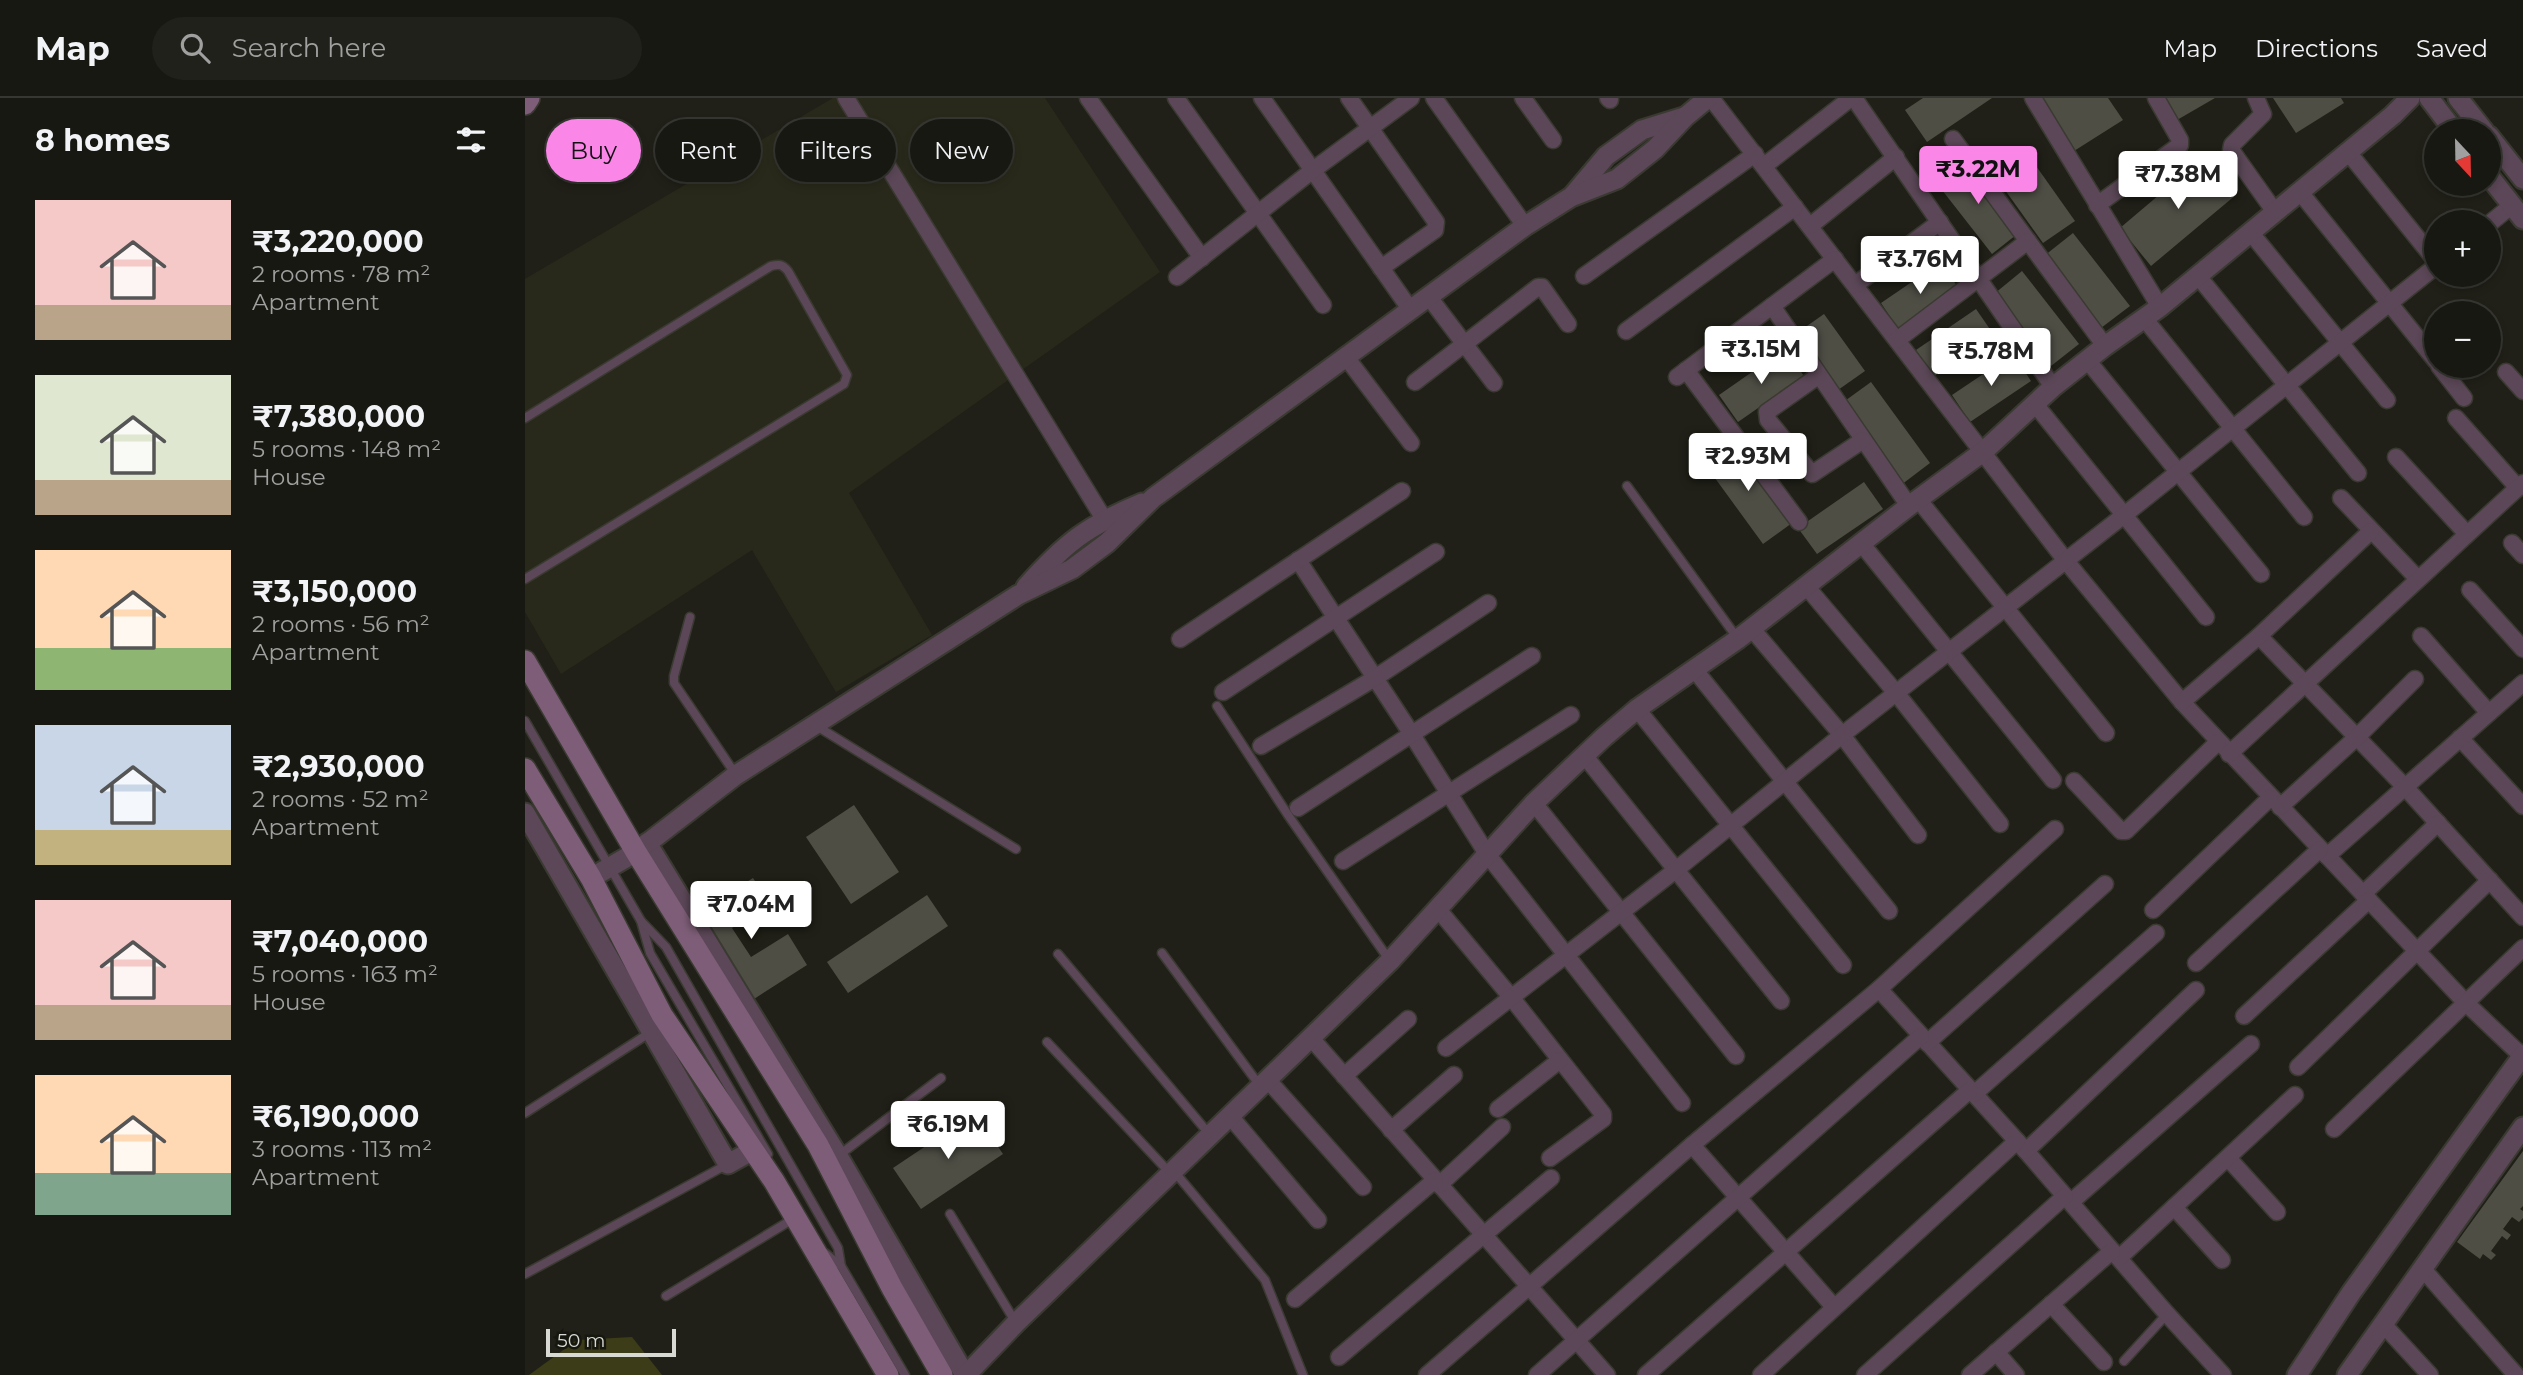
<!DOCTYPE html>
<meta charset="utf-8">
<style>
body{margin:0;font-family:Montserrat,sans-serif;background:#21211b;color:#f1f3f6;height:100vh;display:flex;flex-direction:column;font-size:26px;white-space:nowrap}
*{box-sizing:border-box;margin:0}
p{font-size:23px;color:#9fa09f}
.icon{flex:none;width:38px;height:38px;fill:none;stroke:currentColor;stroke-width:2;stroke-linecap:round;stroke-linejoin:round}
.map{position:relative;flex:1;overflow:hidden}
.drawer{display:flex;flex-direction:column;background:#181812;width:525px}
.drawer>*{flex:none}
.guide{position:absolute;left:21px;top:21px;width:665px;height:63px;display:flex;gap:14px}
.needle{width:46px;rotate:158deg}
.tools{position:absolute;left:1899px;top:21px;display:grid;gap:14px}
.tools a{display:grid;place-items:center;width:77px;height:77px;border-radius:50%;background:#181812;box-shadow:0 4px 10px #0003,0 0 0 2px #363732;font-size:35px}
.scale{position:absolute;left:21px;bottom:18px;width:130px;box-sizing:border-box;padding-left:7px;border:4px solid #d9d9d4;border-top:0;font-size:19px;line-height:24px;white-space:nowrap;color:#d9d9d4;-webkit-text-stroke:5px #16170f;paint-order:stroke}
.price{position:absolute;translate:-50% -60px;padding:0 16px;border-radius:7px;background:#fff;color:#222;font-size:23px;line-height:46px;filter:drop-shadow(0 2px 4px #0008)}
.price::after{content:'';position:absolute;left:50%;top:42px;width:21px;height:16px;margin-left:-10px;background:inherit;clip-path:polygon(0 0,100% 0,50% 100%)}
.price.current{background:#fa87e8;color:#111}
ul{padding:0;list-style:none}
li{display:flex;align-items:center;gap:21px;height:175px;padding:0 35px}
li span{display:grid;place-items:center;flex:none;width:196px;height:140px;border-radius:0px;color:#555}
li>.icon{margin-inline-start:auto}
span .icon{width:84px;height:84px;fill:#fffc;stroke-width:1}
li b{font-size:30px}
h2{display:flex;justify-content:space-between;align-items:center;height:84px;padding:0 35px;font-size:30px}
.tag{padding:0 24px;border-radius:32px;background:#181812;box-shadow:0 4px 10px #0003,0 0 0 2px #363732;font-size:24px;line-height:63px}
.tag.current{background:#fa87e8;color:#111}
header{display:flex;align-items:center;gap:42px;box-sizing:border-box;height:98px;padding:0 35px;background:#181812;border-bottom:2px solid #363732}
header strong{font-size:33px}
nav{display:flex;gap:38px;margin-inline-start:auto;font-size:24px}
.search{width:490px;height:63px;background:#21211b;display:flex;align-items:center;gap:18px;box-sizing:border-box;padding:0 24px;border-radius:38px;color:#9fa09f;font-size:26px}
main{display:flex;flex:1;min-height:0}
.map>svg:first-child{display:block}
.built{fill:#29291b}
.green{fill:#3c3c19}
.building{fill:#4e4e45}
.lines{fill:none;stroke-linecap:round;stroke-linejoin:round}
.service-casing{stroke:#3a3a32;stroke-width:11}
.minor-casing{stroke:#3a3a32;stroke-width:19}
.tertiary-casing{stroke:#3a3a32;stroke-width:23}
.secondary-casing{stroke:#3a3a32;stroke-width:24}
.service{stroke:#5b4757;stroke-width:8}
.minor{stroke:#5b4757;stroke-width:16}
.tertiary{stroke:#5b4757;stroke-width:19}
.secondary{stroke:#7d5d77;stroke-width:21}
</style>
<header>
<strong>Map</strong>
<div class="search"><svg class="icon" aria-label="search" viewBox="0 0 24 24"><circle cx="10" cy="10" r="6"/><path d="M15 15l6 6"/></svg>Search here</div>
<nav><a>Map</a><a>Directions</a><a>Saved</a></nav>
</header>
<main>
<section class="drawer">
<h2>8 homes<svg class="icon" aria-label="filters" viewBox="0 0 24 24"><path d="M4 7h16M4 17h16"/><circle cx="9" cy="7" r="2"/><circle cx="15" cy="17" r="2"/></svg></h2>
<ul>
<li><span style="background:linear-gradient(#f6c9c9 75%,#b9a48a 0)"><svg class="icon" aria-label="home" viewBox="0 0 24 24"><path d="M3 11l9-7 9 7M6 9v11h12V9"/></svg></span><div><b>₹3,220,000</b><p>2 rooms · 78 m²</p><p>Apartment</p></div></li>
<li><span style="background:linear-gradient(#dfe7d0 75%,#b9a48a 0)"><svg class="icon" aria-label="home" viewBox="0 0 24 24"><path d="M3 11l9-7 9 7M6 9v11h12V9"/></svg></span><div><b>₹7,380,000</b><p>5 rooms · 148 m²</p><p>House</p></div></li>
<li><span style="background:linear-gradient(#ffd9b3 70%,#8fb573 0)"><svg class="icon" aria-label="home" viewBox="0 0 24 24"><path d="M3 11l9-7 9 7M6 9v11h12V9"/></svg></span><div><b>₹3,150,000</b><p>2 rooms · 56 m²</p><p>Apartment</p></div></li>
<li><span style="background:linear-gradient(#c9d6e8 75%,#c2b280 0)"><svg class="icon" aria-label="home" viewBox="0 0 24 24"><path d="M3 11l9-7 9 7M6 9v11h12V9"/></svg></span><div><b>₹2,930,000</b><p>2 rooms · 52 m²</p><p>Apartment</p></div></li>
<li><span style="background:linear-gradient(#f6c9c9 75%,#b9a48a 0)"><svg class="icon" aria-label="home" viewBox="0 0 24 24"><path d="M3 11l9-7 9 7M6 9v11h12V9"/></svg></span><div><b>₹7,040,000</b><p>5 rooms · 163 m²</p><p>House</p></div></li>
<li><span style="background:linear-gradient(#ffd9b3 70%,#7fa58c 0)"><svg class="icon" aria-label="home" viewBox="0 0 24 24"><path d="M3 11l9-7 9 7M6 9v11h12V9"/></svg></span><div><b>₹6,190,000</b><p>3 rooms · 113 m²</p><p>Apartment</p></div></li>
</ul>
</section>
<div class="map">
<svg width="1998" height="1277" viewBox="0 0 1998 1277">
<rect width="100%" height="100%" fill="#202018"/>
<polygon class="built" points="308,0 520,0 635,174 324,395 407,537 311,594 227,452 36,576 0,514 0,181"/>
<polygon class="green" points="107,1239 137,1277 4,1277 52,1242"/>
<g class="building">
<polygon points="1398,0 1467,0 1402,44 1380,12"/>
<polygon points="1515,0 1583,0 1598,22 1549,53"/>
<polygon points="1640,0 1690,0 1652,22"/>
<polygon points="1748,0 1816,0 1819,5 1771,35"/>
<polygon points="1497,48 1550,123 1518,145 1465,71"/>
<polygon points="1680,58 1712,96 1626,168 1595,130"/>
<polygon points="1439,61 1496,133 1467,156 1410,83"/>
<polygon points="1548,135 1605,208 1576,230 1519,158"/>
<polygon points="1416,164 1434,191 1374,232 1356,205"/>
<polygon points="1497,173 1554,246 1526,268 1469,196"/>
<polygon points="1451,211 1469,237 1409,278 1391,252"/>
<polygon points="1299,216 1340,273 1313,292 1272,235"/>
<polygon points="1260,251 1279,278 1213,324 1194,297"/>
<polygon points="1488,256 1506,283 1445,324 1427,297"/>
<polygon points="1346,284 1405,365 1376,387 1317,305"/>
<polygon points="1208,344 1267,425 1238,446 1179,365"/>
<polygon points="1339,384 1358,411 1292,456 1273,430"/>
<polygon points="329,707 374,774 326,806 281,739"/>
<polygon points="228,780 245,806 207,830 226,859 263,836 282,867 229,901 174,814"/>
<polygon points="402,797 423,828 323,895 302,864"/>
<polygon points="450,1015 478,1056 396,1111 368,1070"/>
<polygon points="1998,1053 1998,1108 1995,1111 1998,1113 1998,1120 1994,1124 1987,1119 1978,1131 1986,1137 1982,1142 1977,1138 1966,1153 1971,1157 1966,1162 1958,1156 1955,1161 1932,1144"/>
</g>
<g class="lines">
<defs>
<g id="service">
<path d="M0,320L246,168C254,166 257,166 263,173L322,277L319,286L0,481"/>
<polyline points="1102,388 1213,541"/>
<polyline points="165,519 149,578 149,585 211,677"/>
<polyline points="692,608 763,717 865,863"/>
<polyline points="0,623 116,823 125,855 243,1056"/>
<polyline points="290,627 491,751"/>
<polyline points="116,823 141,849 313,1150 316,1168 380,1277"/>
<polyline points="637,855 735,988"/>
<polyline points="533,856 685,1037"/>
<polyline points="522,944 645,1075"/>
<polyline points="0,1015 126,934"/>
<polyline points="313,1058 416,980"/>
<polyline points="648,1072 740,1182 778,1277"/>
<polyline points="425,1116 491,1225"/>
<polyline points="300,1155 316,1168"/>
<polyline points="0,1176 203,1066"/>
<polyline points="141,1198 268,1121"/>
<polyline points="1599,1263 1642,1216"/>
</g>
<g id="minor">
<polyline points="321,0 579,421"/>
<polyline points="563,0 677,160"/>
<polyline points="651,0 798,207"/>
<polyline points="737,0 885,211"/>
<polyline points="824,0 911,124 910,132 856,170"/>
<polyline points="909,0 1000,128"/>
<polyline points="998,0 1028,42"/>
<polyline points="1083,0 1085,2"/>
<polyline points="1186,0 1541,463 1657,604 1941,905 1998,959"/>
<polyline points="1329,0 1528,289"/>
<polyline points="1508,0 1635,209"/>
<polyline points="1731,0 1738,16 1707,47 1706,52 1750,114"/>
<polyline points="1428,41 1580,248"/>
<polyline points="1823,54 1911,163"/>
<polyline points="1239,68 1326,0"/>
<polyline points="1775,94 1911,263"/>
<polyline points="1572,107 1655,47 1655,42 1631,0"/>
<polyline points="1964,126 1986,108"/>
<polyline points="1285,128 1371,59"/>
<polyline points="1726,135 1862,302"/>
<polyline points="1059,178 1230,56"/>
<polyline points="1673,178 1833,375"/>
<polyline points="652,179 788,72 886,0"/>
<polyline points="1330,187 1415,124"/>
<polyline points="904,199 969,285"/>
<polyline points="1247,208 1384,408"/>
<polyline points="1619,220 1779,419"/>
<polyline points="1101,233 1270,109"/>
<polyline points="1372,242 1503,143"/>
<polyline points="821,259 886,345"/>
<polyline points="1563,263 1736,476"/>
<polyline points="1914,268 1939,300"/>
<polyline points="1161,272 1274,424"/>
<polyline points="1981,274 1998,293"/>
<polyline points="1293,278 1242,314 1243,322 1287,376 1338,342"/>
<polyline points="1152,279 1310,161"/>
<polyline points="890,284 1013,189 1017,189 1043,226"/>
<polyline points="1510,306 1681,519"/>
<polyline points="1931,320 1993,390"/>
<polyline points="1871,359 1942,436"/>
<polyline points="1816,400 1893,481"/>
<polyline points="1393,401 1581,635"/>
<polyline points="1336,445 1528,682"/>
<polyline points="1987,445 1998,457"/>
<polyline points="773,462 886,635 962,756 1157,1005"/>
<polyline points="1281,488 1372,596 1475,726"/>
<polyline points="1945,492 1998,551"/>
<polyline points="1227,531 1317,637 1393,737"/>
<polyline points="1734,538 1880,689 1998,819"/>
<polyline points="1896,538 1964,615"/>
<polyline points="655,541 877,393"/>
<polyline points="1169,571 1364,813"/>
<polyline points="698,594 911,454"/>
<polyline points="1657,604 1734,538 1846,433"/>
<polyline points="1112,611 1318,867"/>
<polyline points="1935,640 1998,708"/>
<polyline points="736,648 850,580 963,505"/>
<polyline points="1704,656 1998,385"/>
<polyline points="1059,657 1256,903"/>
<polyline points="1549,683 1596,733 1601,733 1693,644"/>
<polyline points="1009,705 1211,958"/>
<polyline points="1755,709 1832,639 1890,581"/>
<polyline points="773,710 1007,558"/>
<polyline points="1802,758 1998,585"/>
<polyline points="818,763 1046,617"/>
<polyline points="1838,796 1913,725"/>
<polyline points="912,810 986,899 1078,1016 1078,1021 1025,1060"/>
<polyline points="1628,812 1745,700"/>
<polyline points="1671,865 1795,751"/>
<polyline points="1354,891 1501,1053 1642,1216 1698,1277"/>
<polyline points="1719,918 1844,802"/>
<polyline points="786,940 1082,1277"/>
<polyline points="1402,945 1580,786"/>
<polyline points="921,950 1152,771 1317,637 1598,418 1911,168"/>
<polyline points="1773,969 1965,782"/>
<polyline points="819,978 883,921"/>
<polyline points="742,981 838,1089"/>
<polyline points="1449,996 1631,835"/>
<polyline points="973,1011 1035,962"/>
<polyline points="705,1018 793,1122"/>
<polyline points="1809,1031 1998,850"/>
<polyline points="866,1032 929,977"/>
<polyline points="1167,1047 1309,1209"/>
<polyline points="1501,1053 1671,892"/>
<polyline points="1703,1060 1752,1114"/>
<polyline points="914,1087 977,1029"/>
<polyline points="1546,1104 1726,946"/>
<polyline points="1649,1109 1697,1162"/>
<polyline points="1594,1160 1770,997"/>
<polyline points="1897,1170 1991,1277"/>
<polyline points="770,1201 910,1082"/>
<polyline points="1526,1206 1579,1264"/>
<polyline points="1858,1226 1905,1277"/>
<polyline points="1471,1254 1491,1277"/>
<polyline points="814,1259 1026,1080"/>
<polyline points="902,1277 1167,1047 1354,891 1530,731"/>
<polyline points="1012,1277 1396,938"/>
<polyline points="1121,1277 1445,992"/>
<polyline points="1236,1277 1492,1043"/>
<polyline points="1340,1277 1540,1098"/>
<polyline points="1445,1277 1587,1153"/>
</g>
<g id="tertiary">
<polyline points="1904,0 1929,33"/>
<polyline points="1933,0 1959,33"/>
<polyline points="1964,38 1998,81"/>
<polyline points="1964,78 1998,121"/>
<polyline points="1049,96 1081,58 1117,32 1159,19"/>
<path d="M501,489C540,445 562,428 617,405"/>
<polyline points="0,715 203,1066 228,1052"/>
<polyline points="122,745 313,1058 440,1277"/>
<polyline points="66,780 111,754 211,677 493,497 547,471 582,445 628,400 1000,128 1046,99 1092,81 1130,51 1160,19 1183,0"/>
<polyline points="441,1277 491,1225 865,863 1009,705 1079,639 1112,611 1213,541 1384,408 1459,353 1528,289 1580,248 1635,209 1868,17 1885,0"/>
<polyline points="1772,1277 1826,1195 1998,957"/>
<polyline points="1822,1277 1998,1029"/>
</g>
<g id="secondary">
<polyline points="0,6 4,0"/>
<polyline points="0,563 111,754 293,1047 367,1190 417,1277"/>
<polyline points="0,671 66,780 137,917 249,1083 363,1277"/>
</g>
</defs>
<use href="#service" class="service-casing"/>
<use href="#minor" class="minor-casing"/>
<use href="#tertiary" class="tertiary-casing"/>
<use href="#secondary" class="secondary-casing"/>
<use href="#service" class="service"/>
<use href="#minor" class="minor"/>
<use href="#tertiary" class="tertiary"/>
<use href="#secondary" class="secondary"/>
</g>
</svg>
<div class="tools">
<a><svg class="needle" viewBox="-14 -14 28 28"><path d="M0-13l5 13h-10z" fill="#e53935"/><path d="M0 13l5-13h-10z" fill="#9fa09f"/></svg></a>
<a>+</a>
<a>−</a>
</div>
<div class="scale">50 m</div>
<b class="price current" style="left:1453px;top:108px">₹3.22M</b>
<b class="price" style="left:1653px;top:113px">₹7.38M</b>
<b class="price" style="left:1395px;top:198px">₹3.76M</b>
<b class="price" style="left:1236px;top:288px">₹3.15M</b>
<b class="price" style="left:1466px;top:290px">₹5.78M</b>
<b class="price" style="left:1223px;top:395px">₹2.93M</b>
<b class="price" style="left:226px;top:843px">₹7.04M</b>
<b class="price" style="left:423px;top:1063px">₹6.19M</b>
<div class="guide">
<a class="tag current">Buy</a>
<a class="tag">Rent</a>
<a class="tag">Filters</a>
<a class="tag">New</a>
</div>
</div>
</main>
